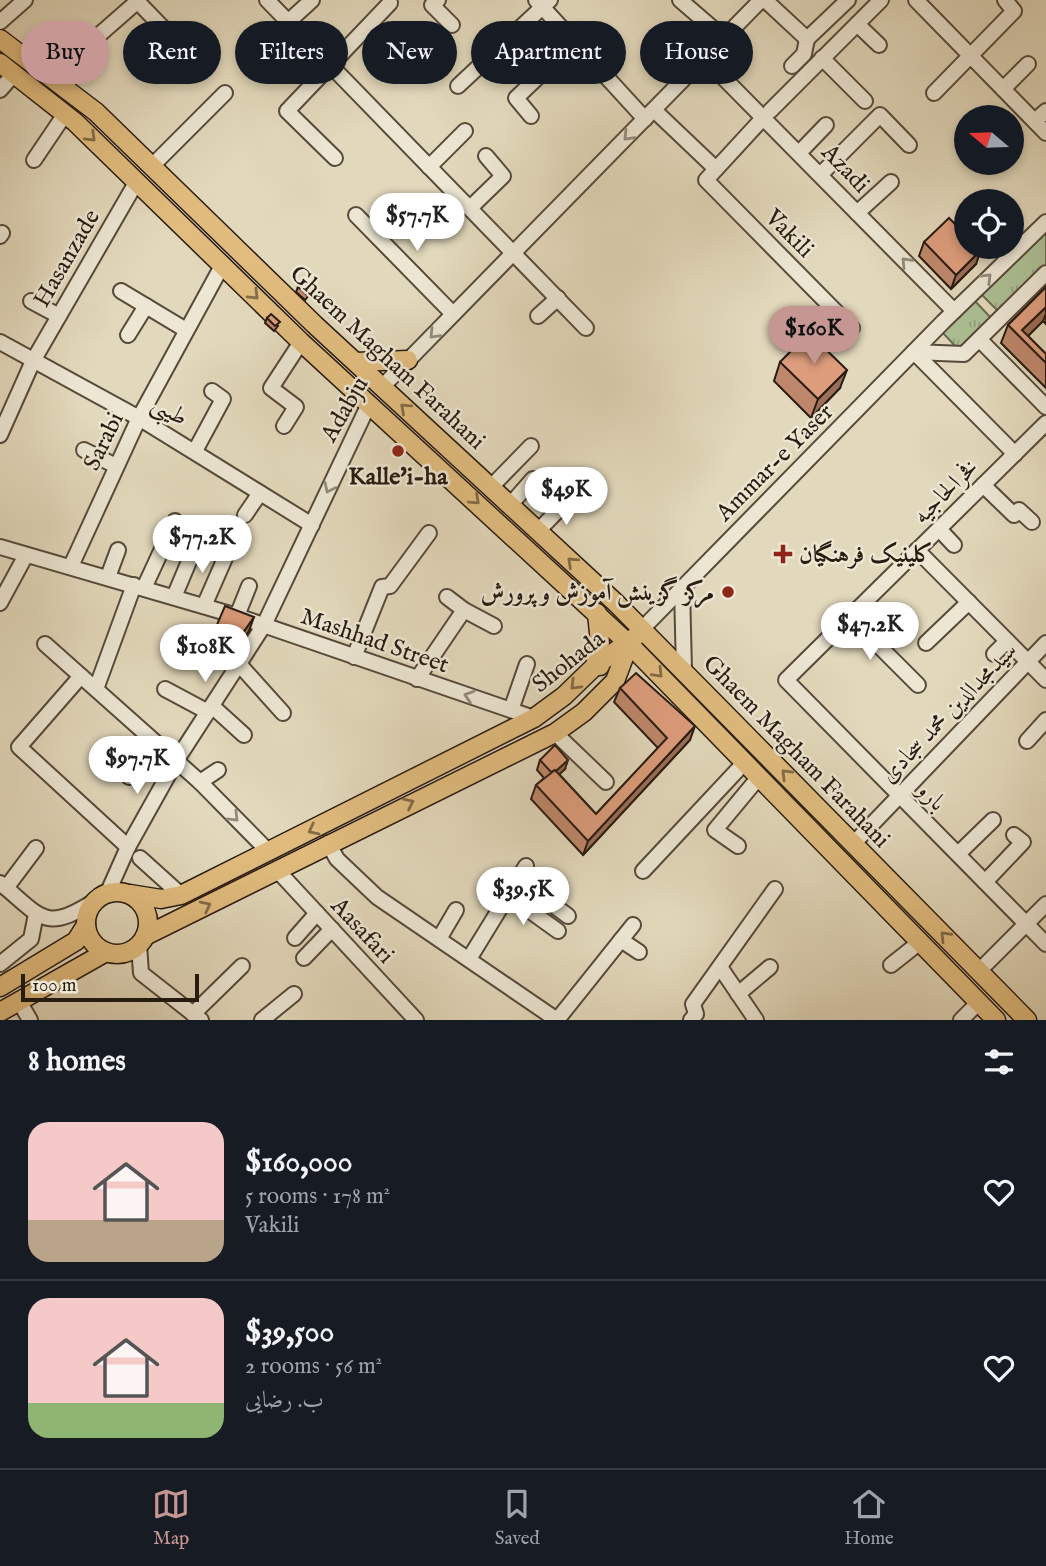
<!DOCTYPE html>
<meta charset="utf-8">
<style>
body{margin:0;font-family:"IM FELL English",Amiri,serif;background:#242831;color:#f1f3f6;height:100vh;display:flex;flex-direction:column;font-size:26px;white-space:nowrap}
*{box-sizing:border-box;margin:0}
p{font-size:23px;color:#9ea1a6}
.icon{flex:none;width:38px;height:38px;fill:none;stroke:currentColor;stroke-width:2;stroke-linecap:round;stroke-linejoin:round}
.map{position:relative;height:1020px;overflow:hidden}
.drawer{display:flex;flex-direction:column;background:#171b24;flex:1}
.drawer>*{flex:none}
.banner{position:absolute;left:21px;top:21px;width:1004px;height:63px;display:flex;gap:14px}
.needle{width:46px;rotate:289deg}
.controls{position:absolute;left:954px;top:105px;display:grid;gap:14px}
.controls a{display:grid;place-items:center;width:70px;height:70px;border-radius:50%;background:#171b24;box-shadow:0 4px 10px #0003;font-size:35px}
.scale{position:absolute;left:21px;bottom:18px;width:178px;box-sizing:border-box;padding-left:7px;border:4px solid #281b10;border-top:0;font-size:19px;line-height:24px;white-space:nowrap;color:#281b10;-webkit-text-stroke:5px #ece6d3;paint-order:stroke}
.price{position:absolute;translate:-50% -60px;padding:0 16px;border-radius:24px;background:#fff;color:#222;font-size:23px;line-height:46px;filter:drop-shadow(0 2px 4px #0008)}
.price::after{content:'';position:absolute;left:50%;top:42px;width:21px;height:16px;margin-left:-10px;background:inherit;clip-path:polygon(0 0,100% 0,50% 100%)}
.price.active{background:#c59692;color:#111}
ul{padding:0;list-style:none}
li{display:flex;align-items:center;gap:21px;height:175px;padding:0 28px}
li+li{border-top:2px solid #363941}
li span{display:grid;place-items:center;flex:none;width:196px;height:140px;border-radius:21px;color:#555}
li>.icon{margin-inline-start:auto}
span .icon{width:84px;height:84px;fill:#fffc;stroke-width:1}
li b{font-size:30px}
h2{display:flex;justify-content:space-between;align-items:center;height:84px;padding:0 28px;font-size:30px}
.pill{padding:0 24px;border-radius:32px;background:#171b24;box-shadow:0 4px 10px #0003;font-size:24px;line-height:63px}
.pill.active{background:#c59692;color:#111}
.dock{display:flex;justify-content:space-around;align-items:center;height:98px;border-top:2px solid #363941;background:#171b24;font-size:19px;color:#9ea1a6}
.dock a{display:grid;justify-items:center;gap:4px}
.dock .active{color:#c59692}
.map>svg:first-child{display:block}
.grass{fill:url(#grass-tufts);stroke:#6a6e52;stroke-width:2}
.lines{fill:none;stroke-linecap:round;stroke-linejoin:round}
.minor-casing{stroke:#564a3b;stroke-width:18}
.major-casing{stroke:#281b10;stroke-width:21}
.minor{stroke:#ece6d3;stroke-width:14}
.major{stroke:#e1bc7e;stroke-width:18}
.wall{fill:#be876b;stroke:#281b10;stroke-width:2}
.shaded-wall{fill:#9b6e57;stroke:#281b10;stroke-width:2}
.building{fill:#dd9d7c;stroke:#281b10;stroke-width:2}
.oneway{stroke:#948b7b}
.oneway2{stroke:#846c47}
.poi-dot{fill:#8f2418;stroke:#ece6d3;stroke-width:2.5}
.labels{text-anchor:middle;stroke-width:5;stroke-linejoin:round;paint-order:stroke}
.street-label{font-size:24px;fill:#281b10;stroke:#ece6d3}
.poi-label{font-size:24px;font-weight:bold;fill:#281b10;stroke:#ece6d3}
</style>
<div class="map">
<svg width="1046" height="1020" viewBox="0 0 1046 1020">
<defs>
<pattern id="grass-tufts" width="24" height="20" patternUnits="userSpaceOnUse" patternTransform="scale(1.75)"><rect width="24" height="20" fill="#adc095"/><path d="M3 7l-1-3M5 7V3M7 7l1-3M15 17l-1-3M17 17v-4M19 17l1-3" fill="none" stroke="#95a47f"/></pattern>
</defs>
<rect width="100%" height="100%" fill="#e2d8bb"/>
<filter id="stains"><feTurbulence type="fractalNoise" baseFrequency=".00286" numOctaves="4"/><feColorMatrix values="0 0 0 0 .2 0 0 0 0 .09 0 0 0 0 .02 0 0 0 .5 -.17"/></filter>
<radialGradient id="worn" r=".72"><stop offset=".6" stop-color="#630" stop-opacity="0"/><stop offset="1" stop-color="#630" stop-opacity=".3"/></radialGradient>
<g class="grass">
<polygon points="1046,227 1046,267 1000,313 980,293"/>
<polygon points="973,299 993,320 960,351 941,331"/>
</g>
<g class="lines">
<defs>
<g id="minor">
<polyline points="267,0 586,328"/>
<polyline points="438,0 432,5 452,25"/>
<polyline points="536,0 645,119"/>
<polyline points="680,0 724,38"/>
<polyline points="765,0 807,39"/>
<polyline points="916,0 1046,133"/>
<polyline points="137,1 191,57"/>
<polyline points="0,22 25,0"/>
<polyline points="288,22 312,0"/>
<polyline points="857,24 879,45"/>
<polyline points="807,39 848,0"/>
<polyline points="704,58 954,311"/>
<polyline points="822,58 865,101"/>
<polyline points="792,66 804,54 807,39"/>
<polyline points="51,77 139,0"/>
<polyline points="458,86 550,0"/>
<polyline points="1003,89 1028,64"/>
<polyline points="0,90 14,74"/>
<polyline points="934,93 1014,11 1005,0"/>
<polyline points="654,110 716,169"/>
<polyline points="770,111 881,0"/>
<polyline points="531,116 516,98 574,43"/>
<polyline points="764,117 706,180 852,328"/>
<polyline points="1035,121 1046,111"/>
<polyline points="799,153 826,125"/>
<polyline points="335,158 287,111 390,3"/>
<polyline points="34,160 65,114"/>
<polyline points="152,166 225,93"/>
<polyline points="429,167 465,131"/>
<polyline points="820,175 880,115 909,145"/>
<polyline points="470,208 503,176 486,156"/>
<polyline points="857,213 891,182"/>
<polyline points="356,215 453,314"/>
<polyline points="0,236 2,233"/>
<polyline points="121,291 186,330"/>
<polyline points="31,301 59,316"/>
<polyline points="538,316 558,298"/>
<polyline points="128,335 146,306"/>
<polyline points="980,340 1046,407"/>
<polyline points="0,342 139,418 312,525"/>
<polyline points="914,352 964,354 1046,273"/>
<polyline points="914,352 1015,454"/>
<polyline points="382,387 761,0"/>
<polyline points="1046,423 786,680 1046,944"/>
<polyline points="284,426 296,407 271,388 301,342"/>
<polyline points="0,435 33,361 137,181"/>
<polyline points="84,450 116,466"/>
<polyline points="195,451 223,399 212,391"/>
<polyline points="983,485 1014,515 1019,510 1032,522"/>
<polyline points="491,487 531,446"/>
<polyline points="510,505 533,479"/>
<polyline points="245,515 260,493"/>
<polyline points="939,529 954,545"/>
<polyline points="538,531 568,500"/>
<polyline points="0,547 237,616 534,718"/>
<polyline points="917,550 1046,680"/>
<polyline points="71,566 139,418 223,264"/>
<polyline points="108,577 118,550"/>
<polyline points="144,588 175,521"/>
<polyline points="682,588 684,671"/>
<polyline points="174,597 198,540"/>
<polyline points="447,597 464,610"/>
<polyline points="0,603 26,555"/>
<polyline points="204,606 229,549"/>
<polyline points="856,610 881,634 875,642 918,685"/>
<polyline points="237,616 249,586"/>
<polyline points="642,629 943,322 1046,222"/>
<polyline points="926,643 969,602"/>
<polyline points="45,644 200,782 269,852"/>
<polyline points="994,654 1007,641"/>
<polyline points="354,657 382,587 390,586 429,533"/>
<polyline points="239,664 283,713"/>
<polyline points="81,676 19,747 128,847"/>
<polyline points="417,679 464,610 494,626"/>
<polyline points="96,689 134,585"/>
<polyline points="165,689 208,712"/>
<polyline points="212,706 244,735"/>
<polyline points="511,710 527,664"/>
<polyline points="555,733 606,782"/>
<polyline points="1027,741 1046,720"/>
<polyline points="129,777 157,744"/>
<polyline points="200,782 218,770"/>
<polyline points="328,843 337,859 377,897 557,1020 633,925"/>
<polyline points="854,843 1046,643"/>
<polyline points="738,846 715,830 759,777"/>
<polyline points="958,854 993,820"/>
<polyline points="140,858 181,895"/>
<polyline points="277,870 416,1020"/>
<polyline points="643,871 745,762"/>
<polyline points="518,879 568,916"/>
<polyline points="985,882 1023,842 1014,835"/>
<path d="M0,883C42,917 44,934 96,900"/>
<polyline points="6,888 36,848"/>
<polyline points="108,892 128,847 176,761 264,625 369,404"/>
<polyline points="508,895 558,931"/>
<polyline points="295,938 317,913"/>
<polyline points="439,939 456,910"/>
<polyline points="621,940 639,952"/>
<polyline points="139,945 141,973 201,1020"/>
<polyline points="304,958 332,929"/>
<polyline points="469,959 526,866"/>
<polyline points="0,964 31,939 36,914"/>
<polyline points="891,965 920,942"/>
<polyline points="720,967 756,1020"/>
<polyline points="979,971 1046,904"/>
<polyline points="738,994 770,967"/>
<polyline points="19,1001 30,1020"/>
<polyline points="193,1014 242,966"/>
<polyline points="262,1020 294,994"/>
<polyline points="691,1020 696,1014 693,1004 775,889"/>
<polyline points="961,1020 979,1002"/>
</g>
<g id="major">
<polyline points="0,39 96,112 315,325 617,604 1027,1020"/>
<polyline points="0,63 75,122 301,342 629,644 996,1020"/>
<polyline points="356,362 408,360"/>
<polyline points="597,613 600,643 595,666 600,666"/>
<circle cx="117" cy="923" r="31"/>
<polyline points="130,894 161,899 181,895 534,718 564,696 595,666 635,637"/>
<polyline points="145,936 555,733 584,712 615,681 629,644"/>
<polyline points="0,987 76,941 86,925"/>
<polyline points="0,1012 106,952"/>
</g>
</defs>
<use href="#minor" class="minor-casing"/>
<use href="#major" class="major-casing"/>
<use href="#minor" class="minor"/>
<use href="#major" class="major"/>
</g>
<g class="wall">
<polygon points="924,242 976,264 951,289 919,256"/>
<polygon points="298,287 311,291 309,295 305,300 296,292"/>
<polygon points="1046,287 1046,324 1043,321 1028,336 1046,354 1046,388 1001,343 1008,325"/>
<polygon points="267,318 278,326 274,331 265,323"/>
<polygon points="780,362 840,388 811,418 774,381"/>
<polygon points="249,631 230,658 208,648 213,634"/>
<polygon points="620,688 690,740 583,855 531,799 536,785 544,778 537,770 540,760 565,769 559,774 596,814 658,748 614,702"/>
</g>
<g class="shaded-wall">
<polygon points="981,250 976,264 951,289 956,275"/>
<polygon points="1046,307 1046,314 1043,321 1024,340 1022,330"/>
<polygon points="847,370 840,388 811,418 818,399"/>
<polygon points="254,617 249,631 230,658 235,644"/>
<polygon points="695,726 690,740 583,855 588,841"/>
<polygon points="568,760 565,769 549,784 553,774"/>
</g>
<g class="building">
<polygon points="949,218 966,235 966,247 978,247 981,250 956,275 924,242"/>
<polygon points="302,283 311,291 307,295 298,287"/>
<polygon points="1046,287 1046,307 1022,330 1046,354 1046,363 1008,325"/>
<polygon points="271,314 280,322 275,326 267,318"/>
<polygon points="809,333 847,370 818,399 780,362"/>
<polygon points="225,606 254,617 235,644 213,634"/>
<polygon points="636,673 695,726 588,841 536,785 555,770 596,814 667,738 620,688"/>
<polygon points="555,745 568,760 556,771 555,770 551,772 540,760"/>
</g>
<defs><path id="oneway-chevron" d="M-2-3.5L2.5 0L-2 3.5" fill="none" stroke-width="1.6" stroke-linecap="round" stroke-linejoin="round" transform="scale(1.75)"/></defs>
<g class="oneway">
<use href="#oneway-chevron" transform="translate(628 136) rotate(134)"/>
<use href="#oneway-chevron" transform="translate(906 262) rotate(-134)"/>
<use href="#oneway-chevron" transform="translate(987 278) rotate(-45)"/>
<use href="#oneway-chevron" transform="translate(434 334) rotate(134)"/>
<use href="#oneway-chevron" transform="translate(329 488) rotate(116)"/>
<use href="#oneway-chevron" transform="translate(469 696) rotate(-162)"/>
<use href="#oneway-chevron" transform="translate(234 817) rotate(45)"/>
</g>
<g class="oneway2">
<use href="#oneway-chevron" transform="translate(91 137) rotate(44)"/>
<use href="#oneway-chevron" transform="translate(254 295) rotate(45)"/>
<use href="#oneway-chevron" transform="translate(405 408) rotate(-138)"/>
<use href="#oneway-chevron" transform="translate(475 500) rotate(42)"/>
<use href="#oneway-chevron" transform="translate(572 562) rotate(-137)"/>
<use href="#oneway-chevron" transform="translate(658 673) rotate(46)"/>
<use href="#oneway-chevron" transform="translate(575 685) rotate(135)"/>
<use href="#oneway-chevron" transform="translate(786 774) rotate(-135)"/>
<use href="#oneway-chevron" transform="translate(409 803) rotate(-26)"/>
<use href="#oneway-chevron" transform="translate(313 830) rotate(153)"/>
<use href="#oneway-chevron" transform="translate(206 906) rotate(-27)"/>
<use href="#oneway-chevron" transform="translate(945 936) rotate(-134)"/>
</g>
<g class="poi-dot">
<circle cx="398" cy="451" r="7"/>
<path d="M779.5 543.5h7v7h7v7h-7v7h-7v-7h-7v-7h7z"/>
<circle cx="728" cy="592" r="7"/>
</g>
<g class="labels">
<g class="street-label">
<text transform="translate(846 168) rotate(46)" y="8">Azadi</text>
<text transform="translate(790 233) rotate(45)" y="8">Vakili</text>
<text transform="translate(66 258) rotate(-60)" y="8">Hasanzade</text>
<text transform="translate(388 357) rotate(43)" y="8">Ghaem Magham Farahani</text>
<text transform="translate(344 409) rotate(-60)" y="8">Adabju</text>
<text transform="translate(170 410) rotate(30)" y="8">طیبی</text>
<text transform="translate(103 441) rotate(-64)" y="8">Sarabi</text>
<text transform="translate(774 462) rotate(-45)" y="8">Ammar-e Yaser</text>
<text transform="translate(945 491) rotate(-45)" y="8">فخرالحاجیه</text>
<text transform="translate(375 640) rotate(19)" y="8">Mashhad Street</text>
<text transform="translate(568 661) rotate(-38)" y="8">Shohada</text>
<text transform="translate(948 712) rotate(-46)" y="8">سیدمجدالدین محمد سجادی</text>
<text transform="translate(797 751) rotate(46)" y="8">Ghaem Magham Farahani</text>
<text transform="translate(932 796) rotate(46)" y="8">بارو</text>
<text transform="translate(363 930) rotate(47)" y="8">Aasafari</text>
</g>
<g class="poi-label">
<text x="398" y="484">Kalle'i-ha</text>
<text x="799" y="562" text-anchor="start">کلینیک فرهنگیان</text>
<text x="714" y="600" text-anchor="end">مرکز گزینش آموزش و پرورش</text>
</g>
</g>
<rect width="100%" height="100%" filter="url(#stains)"/>
<rect width="100%" height="100%" fill="url(#worn)"/>
</svg>
<div class="controls">
<a><svg class="needle" viewBox="-14 -14 28 28"><path d="M0-13l5 13h-10z" fill="#e53935"/><path d="M0 13l5-13h-10z" fill="#9ea1a6"/></svg></a>
<a><svg class="icon" aria-label="locate" viewBox="0 0 24 24"><circle cx="12" cy="12" r="6"/><path d="M12 2v4M12 18v4M2 12h4M18 12h4"/></svg></a>
</div>
<div class="scale">100 m</div>
<b class="price" style="left:417px;top:253px">$57.7K</b>
<b class="price active" style="left:814px;top:366px">$160K</b>
<b class="price" style="left:566px;top:527px">$49K</b>
<b class="price" style="left:202px;top:575px">$77.2K</b>
<b class="price" style="left:870px;top:662px">$47.2K</b>
<b class="price" style="left:205px;top:684px">$108K</b>
<b class="price" style="left:137px;top:796px">$97.7K</b>
<b class="price" style="left:523px;top:927px">$39.5K</b>
<div class="banner">
<a class="pill active">Buy</a>
<a class="pill">Rent</a>
<a class="pill">Filters</a>
<a class="pill">New</a>
<a class="pill">Apartment</a>
<a class="pill">House</a>
</div>
</div>
<section class="drawer">
<h2>8 homes<svg class="icon" aria-label="filters" viewBox="0 0 24 24"><path d="M4 7h16M4 17h16"/><circle cx="9" cy="7" r="2"/><circle cx="15" cy="17" r="2"/></svg></h2>
<ul>
<li><span style="background:linear-gradient(#f6c9c9 70%,#b9a48a 0)"><svg class="icon" aria-label="home" viewBox="0 0 24 24"><path d="M3 11l9-7 9 7M6 9v11h12V9"/></svg></span><div><b>$160,000</b><p>5 rooms · 178 m²</p><p>Vakili</p></div><svg class="icon" aria-label="heart" viewBox="0 0 24 24"><path d="M12 20l-8-8c-3-5 5-10 8-4 3-6 11-1 8 4z"/></svg></li>
<li><span style="background:linear-gradient(#f6c9c9 75%,#8fb573 0)"><svg class="icon" aria-label="home" viewBox="0 0 24 24"><path d="M3 11l9-7 9 7M6 9v11h12V9"/></svg></span><div><b>$39,500</b><p>2 rooms · 56 m²</p><p>ب. رضایی</p></div><svg class="icon" aria-label="heart" viewBox="0 0 24 24"><path d="M12 20l-8-8c-3-5 5-10 8-4 3-6 11-1 8 4z"/></svg></li>
</ul>
</section>
<nav class="dock">
<a class="active"><svg class="icon" aria-label="map" viewBox="0 0 24 24"><path d="M3 6l6-2 6 2 6-2v14l-6 2-6-2-6 2zM9 4v14M15 6v14"/></svg>Map</a>
<a><svg class="icon" aria-label="saved" viewBox="0 0 24 24"><path d="M7 4h10v16l-5-4-5 4z"/></svg>Saved</a>
<a><svg class="icon" aria-label="home" viewBox="0 0 24 24"><path d="M3 11l9-7 9 7M6 9v11h12V9"/></svg>Home</a>
</nav>
